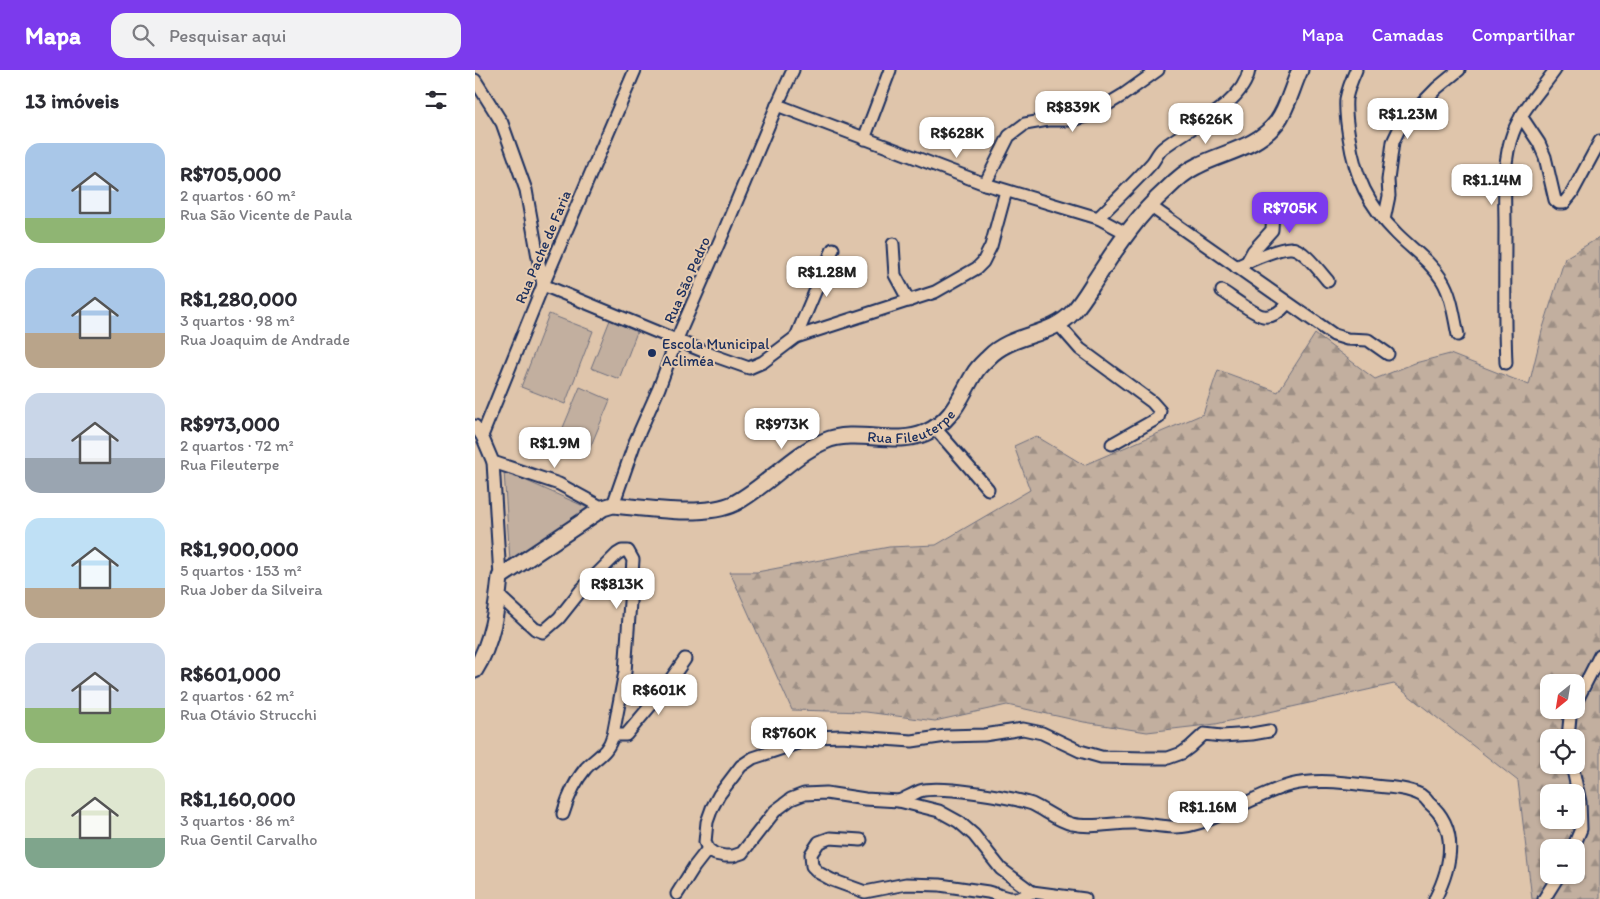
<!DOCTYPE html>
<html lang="pt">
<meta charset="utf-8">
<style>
body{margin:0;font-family:Itim,sans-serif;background:#f2f2f3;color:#2b2b33;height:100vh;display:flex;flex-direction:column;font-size:19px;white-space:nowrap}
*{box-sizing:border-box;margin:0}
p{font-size:16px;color:#7c7c81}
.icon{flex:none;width:28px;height:28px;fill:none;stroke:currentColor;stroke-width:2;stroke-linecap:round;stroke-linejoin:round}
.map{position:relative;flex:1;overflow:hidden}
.drawer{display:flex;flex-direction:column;background:#fff;width:475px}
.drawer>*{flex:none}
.needle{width:32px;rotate:210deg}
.buttons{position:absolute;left:1065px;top:604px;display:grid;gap:10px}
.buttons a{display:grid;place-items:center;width:45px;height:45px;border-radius:10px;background:#fff;box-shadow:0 1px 4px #0004;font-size:25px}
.price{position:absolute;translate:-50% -42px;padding:0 11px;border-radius:10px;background:#fff;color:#222;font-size:16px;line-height:32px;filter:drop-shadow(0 1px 2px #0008)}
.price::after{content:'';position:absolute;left:50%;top:30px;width:15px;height:11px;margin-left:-8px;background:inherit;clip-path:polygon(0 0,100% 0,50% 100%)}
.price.current{background:#7c3aed;color:#fff}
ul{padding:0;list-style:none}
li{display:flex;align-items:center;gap:15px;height:125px;padding:0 25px}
li span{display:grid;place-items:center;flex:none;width:140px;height:100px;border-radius:15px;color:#555}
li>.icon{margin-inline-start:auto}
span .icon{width:60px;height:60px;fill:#fffc;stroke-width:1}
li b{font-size:21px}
h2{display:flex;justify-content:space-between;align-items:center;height:60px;padding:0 25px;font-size:21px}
header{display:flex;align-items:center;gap:30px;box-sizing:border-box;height:70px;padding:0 25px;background:#7c3aed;color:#fff}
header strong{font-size:24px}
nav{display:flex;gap:28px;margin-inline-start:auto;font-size:18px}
.search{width:350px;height:45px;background:#f2f2f3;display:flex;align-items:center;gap:12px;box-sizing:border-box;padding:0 18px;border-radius:15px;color:#7c7c81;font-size:19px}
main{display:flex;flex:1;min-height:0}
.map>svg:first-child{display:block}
.forest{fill:url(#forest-firs);stroke:#6e6f7e;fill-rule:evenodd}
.green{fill:#c2af9f;stroke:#6e6f7e}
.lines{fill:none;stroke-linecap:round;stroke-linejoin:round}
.minor-casing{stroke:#1b2f5e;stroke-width:15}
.major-casing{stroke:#1b2f5e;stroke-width:19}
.minor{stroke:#e7cbae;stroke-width:11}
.major{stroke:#e7cbae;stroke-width:15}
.poi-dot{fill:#1b2f5e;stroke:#e7cbae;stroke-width:2}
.labels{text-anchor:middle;stroke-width:4;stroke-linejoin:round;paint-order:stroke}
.street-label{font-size:15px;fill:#1b2f5e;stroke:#e7cbae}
.poi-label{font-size:15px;fill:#1b2f5e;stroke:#e7cbae;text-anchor:start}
</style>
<header>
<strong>Mapa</strong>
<div class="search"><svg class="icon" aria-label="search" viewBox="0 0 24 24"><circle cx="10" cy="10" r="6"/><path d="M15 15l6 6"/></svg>Pesquisar aqui</div>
<nav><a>Mapa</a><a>Camadas</a><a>Compartilhar</a></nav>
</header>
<main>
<section class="drawer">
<h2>13 imóveis<svg class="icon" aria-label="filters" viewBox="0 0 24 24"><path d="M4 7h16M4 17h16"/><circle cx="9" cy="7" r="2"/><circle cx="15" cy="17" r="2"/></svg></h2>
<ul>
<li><span style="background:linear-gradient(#a9c7e8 75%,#8fb573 0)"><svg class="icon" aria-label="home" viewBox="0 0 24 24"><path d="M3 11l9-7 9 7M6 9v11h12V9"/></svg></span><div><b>R$705,000</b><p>2 quartos · 60 m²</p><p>Rua São Vicente de Paula</p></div></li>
<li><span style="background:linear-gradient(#a9c7e8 65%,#b9a48a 0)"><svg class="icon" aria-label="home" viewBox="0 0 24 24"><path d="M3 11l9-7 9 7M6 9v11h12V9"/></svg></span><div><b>R$1,280,000</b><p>3 quartos · 98 m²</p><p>Rua Joaquim de Andrade</p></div></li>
<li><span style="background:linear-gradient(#c9d6e8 65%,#9aa5b1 0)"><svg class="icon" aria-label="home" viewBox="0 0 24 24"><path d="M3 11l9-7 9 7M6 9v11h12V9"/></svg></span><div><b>R$973,000</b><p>2 quartos · 72 m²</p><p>Rua Fileuterpe</p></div></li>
<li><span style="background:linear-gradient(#bfe0f5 70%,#b9a48a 0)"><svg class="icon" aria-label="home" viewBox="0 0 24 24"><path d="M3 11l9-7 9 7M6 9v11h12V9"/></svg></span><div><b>R$1,900,000</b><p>5 quartos · 153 m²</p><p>Rua Jober da Silveira</p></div></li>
<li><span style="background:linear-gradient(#c9d6e8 65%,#8fb573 0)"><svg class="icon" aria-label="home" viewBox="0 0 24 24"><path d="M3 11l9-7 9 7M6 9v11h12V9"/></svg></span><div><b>R$601,000</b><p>2 quartos · 62 m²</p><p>Rua Otávio Strucchi</p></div></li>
<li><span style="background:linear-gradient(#dfe7d0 70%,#7fa58c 0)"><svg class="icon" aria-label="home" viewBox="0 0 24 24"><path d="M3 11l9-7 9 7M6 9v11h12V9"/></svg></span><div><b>R$1,160,000</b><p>3 quartos · 86 m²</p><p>Rua Gentil Carvalho</p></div></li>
</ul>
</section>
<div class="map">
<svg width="1125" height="829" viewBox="0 0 1125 829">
<defs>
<pattern id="forest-firs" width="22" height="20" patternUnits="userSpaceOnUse" patternTransform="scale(1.25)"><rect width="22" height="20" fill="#c2af9f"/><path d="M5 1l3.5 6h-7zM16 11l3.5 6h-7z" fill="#9d8f85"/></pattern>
</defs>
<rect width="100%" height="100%" fill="#dfc5ab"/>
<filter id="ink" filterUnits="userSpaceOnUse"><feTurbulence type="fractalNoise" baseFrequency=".02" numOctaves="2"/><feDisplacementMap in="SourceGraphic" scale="10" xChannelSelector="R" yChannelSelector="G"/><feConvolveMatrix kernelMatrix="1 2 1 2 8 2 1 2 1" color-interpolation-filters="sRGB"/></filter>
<g filter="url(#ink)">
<path class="forest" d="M1125,167V829H1057L1043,711L919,614L741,654L672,662L609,652L532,635L460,651L391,642L317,640L255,502H282L414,477L461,475L555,420L539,376L561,366L609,395L728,344L743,300L803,322L840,264L900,309L940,293L975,284L1054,315L1067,261L1090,188ZM1074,612H1101V640H1074ZM1074,668H1101V695H1074ZM1074,722H1101V750H1074ZM1074,778H1101V805H1074Z"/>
<g class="green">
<polygon points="74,244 118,261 90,334 46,317"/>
<polygon points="135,250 162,262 144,309 116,298"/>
<polygon points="105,317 135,330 112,385 82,372"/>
<polygon points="29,401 113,438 35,491"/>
</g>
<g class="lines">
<defs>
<g id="minor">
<path d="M881,0C877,9 873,19 871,29C870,42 872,55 874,67C880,107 893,135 922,164C938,180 955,191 967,210C977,226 979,247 983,265"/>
<polyline points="0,10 27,53 51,120 68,215"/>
<polyline points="302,35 510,114 623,148 651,163"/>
<polyline points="1046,46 1064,73 1070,87 1080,130 1084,133 1089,133 1097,123 1125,71"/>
<polyline points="389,69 415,0"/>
<polyline points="510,114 534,66 550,54 573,50 596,50 613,46 648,25 683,0"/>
<polyline points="675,136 859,265 872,269 893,270 913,284"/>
<path d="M623,148C641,130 660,112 677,93C681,88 683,82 688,78C714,57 768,35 774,0"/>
<polyline points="909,150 914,126 913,110 918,72 926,55 962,18 984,0"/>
<polyline points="418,174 420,205 434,231"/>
<polyline points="772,192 778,181 797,160 798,140"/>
<path d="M761,197C772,192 804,177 816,178C828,178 845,202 853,211"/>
<polyline points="68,215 240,286 274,298 288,292 321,267 460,222 502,198 508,192 516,176 531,121"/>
<path d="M747,221C755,226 780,245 788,246C798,248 806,241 812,234"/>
<polyline points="584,255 605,279 677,332 685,341 683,348 637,374"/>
<polyline points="321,267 358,179"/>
<path d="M1031,293C1029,248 1030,202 1030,157C1030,126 1027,92 1038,63C1047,39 1066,20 1080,0"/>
<polyline points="0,356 7,366 18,392 25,507"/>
<polyline points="460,358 513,419"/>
<polyline points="7,366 68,215 160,0"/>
<polyline points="18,392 84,414 128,438"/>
<polyline points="138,435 160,372 184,318 201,271 250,159 302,35 318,0"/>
<path d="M23,525L60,559L68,562L84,548L107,519L142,484L147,481H153L158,490L150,602L138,665C133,683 123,686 111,698C99,712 93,727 88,744"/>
<polyline points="1101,632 1125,585"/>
<polyline points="138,665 151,665 187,622 210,589"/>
<polyline points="1093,668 1095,647 1098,640"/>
<polyline points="1097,695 1105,732 1106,759 1098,778"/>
<path d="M424,731C431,728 438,724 445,721C465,715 536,727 557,734C570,740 583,751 597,754C618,759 641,752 661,753C674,754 687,757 699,757C734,758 779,724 815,715C840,709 865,712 890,715C908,717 930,717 946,725C949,727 952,730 954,733C985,759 976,797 960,829"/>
<polyline points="386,770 355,768 344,772 336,784 337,796 344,803 357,810 390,822 431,814 465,815 513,822 534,828 545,828 557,822 610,829"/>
<polyline points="557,822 526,799 499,765 484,752 464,741 424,731 390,729 351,723 329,724 316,729 300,741 267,783 258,786 250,786 240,784 233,779 230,772 232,752 237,738 244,725 266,696 278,688 341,667 366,666 437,671 471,666 509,665 548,659 567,663 605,681 626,687 671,688 693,688 707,683 715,677 729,664 747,666 777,664 794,661"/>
<polyline points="202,824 219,797 233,779"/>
<polyline points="1069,829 1084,805"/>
</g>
<g id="major">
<path id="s1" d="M0,600C17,573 22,538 25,507L128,438L138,435C171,438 230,448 260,433C292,416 317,385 350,371C380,358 420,376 450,363C478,351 485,327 499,304C503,297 509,292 514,287C537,263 576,267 598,242C608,231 615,218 623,206C643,175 664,144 691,120C700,111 711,101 722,96C749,82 782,78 802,52C813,37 817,17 825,0"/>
</g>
</defs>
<use href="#minor" class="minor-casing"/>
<use href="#major" class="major-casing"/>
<use href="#minor" class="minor"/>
<use href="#major" class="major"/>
</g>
</g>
<circle class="poi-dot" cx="177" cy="283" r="5"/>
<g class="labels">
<g class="street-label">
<text transform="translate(68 177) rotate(-67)" y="5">Rua Pache de Faria</text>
<text transform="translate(212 210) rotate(-66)" y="5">Rua São Pedro</text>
<text dy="5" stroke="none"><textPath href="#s1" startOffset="554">Rua Fileuterpe</textPath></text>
</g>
<g class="poi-label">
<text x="187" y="279">Escola Municipal<tspan x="187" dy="17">Acliméa</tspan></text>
</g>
</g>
</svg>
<div class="buttons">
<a><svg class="needle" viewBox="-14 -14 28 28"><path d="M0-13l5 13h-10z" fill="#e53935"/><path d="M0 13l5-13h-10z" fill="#7c7c81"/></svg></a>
<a><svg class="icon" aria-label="locate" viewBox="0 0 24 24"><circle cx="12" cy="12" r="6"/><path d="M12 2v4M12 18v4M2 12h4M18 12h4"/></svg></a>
<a>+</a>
<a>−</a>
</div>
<b class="price" style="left:598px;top:63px">R$839K</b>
<b class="price" style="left:933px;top:70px">R$1.23M</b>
<b class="price" style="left:731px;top:75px">R$626K</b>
<b class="price" style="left:482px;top:89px">R$628K</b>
<b class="price" style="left:1017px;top:136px">R$1.14M</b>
<b class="price current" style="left:815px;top:164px">R$705K</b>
<b class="price" style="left:352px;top:228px">R$1.28M</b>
<b class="price" style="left:307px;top:380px">R$973K</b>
<b class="price" style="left:80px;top:399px">R$1.9M</b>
<b class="price" style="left:142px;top:540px">R$813K</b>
<b class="price" style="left:184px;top:646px">R$601K</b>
<b class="price" style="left:314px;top:689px">R$760K</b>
<b class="price" style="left:733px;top:763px">R$1.16M</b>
</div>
</main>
